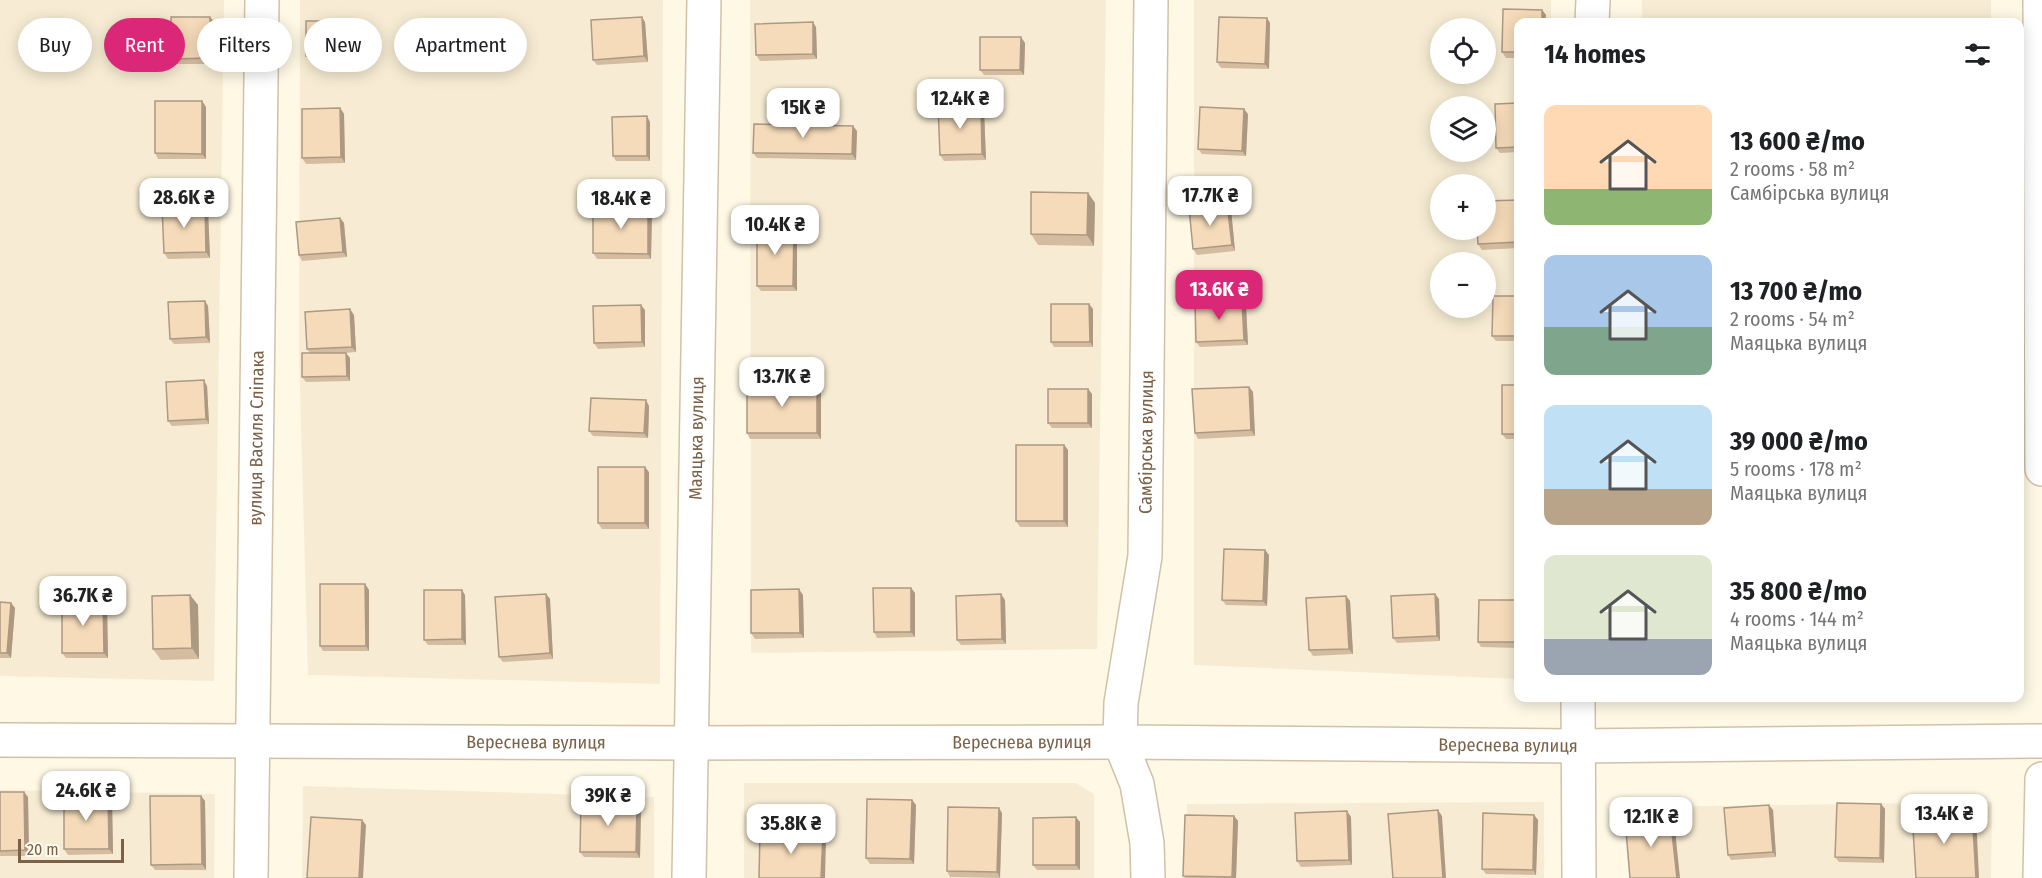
<!DOCTYPE html>
<meta charset="utf-8">
<style>
body{margin:0;font-family:"Fira Sans Condensed",sans-serif;background:#f2f2f2;color:#202124;height:100vh;display:flex;flex-direction:column;font-size:22px;white-space:nowrap}
*{box-sizing:border-box;margin:0}
p{font-size:20px;color:#757577}
.icon{flex:none;width:33px;height:33px;fill:none;stroke:currentColor;stroke-width:2;stroke-linecap:round;stroke-linejoin:round}
.map{position:relative;flex:1;overflow:hidden}
.sheet{position:absolute;left:1514px;top:18px;width:510px;height:684px;display:flex;flex-direction:column;background:#fff;border-radius:12px;box-shadow:0 3px 15px #0003}
.sheet>*{flex:none}
.guide{position:absolute;left:18px;top:18px;width:570px;height:54px;display:flex;gap:12px}
.fabs{position:absolute;left:1430px;top:18px;display:grid;gap:12px}
.fabs a{display:grid;place-items:center;width:66px;height:66px;border-radius:50%;background:#fff;box-shadow:0 3px 15px #0003;font-size:30px}
.scale{position:absolute;left:18px;bottom:15px;width:106px;box-sizing:border-box;padding-left:6px;border:3px solid #7a6147;border-top:0;font-size:16px;line-height:21px;white-space:nowrap;color:#7a6147;-webkit-text-stroke:4px #fffbee;paint-order:stroke}
.price{position:absolute;translate:-50% -51px;padding:0 14px;border-radius:12px;background:#fff;color:#222;font-size:20px;line-height:39px;filter:drop-shadow(0 2px 3px #0008)}
.price::after{content:'';position:absolute;left:50%;top:36px;width:18px;height:14px;margin-left:-9px;background:inherit;clip-path:polygon(0 0,100% 0,50% 100%)}
.price.selected{background:#db2777;color:#fff}
ul{padding:0;list-style:none}
li{display:flex;align-items:center;gap:18px;height:150px;padding:0 30px}
li span{display:grid;place-items:center;flex:none;width:168px;height:120px;border-radius:12px;color:#555}
li>.icon{margin-inline-start:auto}
span .icon{width:72px;height:72px;fill:#fffc;stroke-width:1}
li b{font-size:26px}
h2{display:flex;justify-content:space-between;align-items:center;height:72px;padding:0 30px;font-size:26px}
.pill{padding:0 21px;border-radius:27px;background:#fff;box-shadow:0 3px 15px #0003;font-size:21px;line-height:54px}
.pill.selected{background:#db2777;color:#fff}
.map>svg:first-child{display:block}
.residential{fill:#f7ecd3;fill-rule:evenodd}
.lines{fill:none;stroke-linecap:round;stroke-linejoin:round}
.minor-casing{stroke:#d1c1a9;stroke-width:36}
.minor{stroke:#fff;stroke-width:33}
.wall{fill:#d4bca0}
.shaded-wall{fill:#ac9982}
.building{fill:#f6dbba;stroke:#ac9982;stroke-width:1.5}
.labels{text-anchor:middle;stroke-width:6;stroke-linejoin:round;paint-order:stroke}
.street-label{font-size:18px;fill:#7a6147;stroke:#fffbee}
</style>
<div class="map">
<svg width="2042" height="878" viewBox="0 0 2042 878">
<rect width="100%" height="100%" fill="#fef8e5"/>
<g class="residential">
<polygon points="0,0 224,0 214,681 0,676"/>
<polygon points="300,0 663,0 660,684 308,675 299,354"/>
<polygon points="750,0 1106,0 1097,649 751,653"/>
<path d="M1194,0H1551V22H1518V679L1194,665ZM1440,28H1485V74H1440ZM1440,106H1485V152H1440ZM1440,184H1485V230H1440ZM1440,262H1485V308H1440Z"/>
<rect x="1642" y="0" width="349" height="22"/>
<polygon points="744,783 1076,783 1094,794 1094,878 744,878"/>
<polygon points="303,786 654,797 654,878 302,878"/>
<polygon points="0,790 215,794 214,878 0,878"/>
<polygon points="1544,802 1544,878 1187,878 1187,804"/>
<polygon points="1992,802 1991,878 1632,878 1632,807"/>
</g>
<g class="lines">
<defs>
<g id="minor">
<polyline points="2040,0 2042,469"/>
<polyline points="1592,22 1593,0"/>
<polyline points="1578,698 1579,878"/>
<path id="s1" d="M0,740L690,743L1120,742L1577,746L2042,741"/>
<path id="s2" d="M251,878L262,0"/>
<path id="s3" d="M689,878L704,0"/>
<path id="s4" d="M1148,878L1147,843L1137,784L1120,742L1121,703L1145,556L1151,0"/>
<polyline points="2040,878 2042,779"/>
</g>
</defs>
<use href="#minor" class="minor-casing"/>
<use href="#minor" class="minor"/>
</g>
<g class="wall">
<polygon points="1503,9 1542,10 1546,15 1545,22 1518,22 1518,58 1506,58 1502,52"/>
<polygon points="210,17 214,22 214,64 175,64 171,59"/>
<polygon points="1267,18 1270,23 1269,69 1221,68 1217,62"/>
<polygon points="645,22 648,62 597,65 593,60"/>
<polygon points="352,26 352,61 310,62 306,56"/>
<polygon points="816,27 817,59 760,61 756,55"/>
<polygon points="1025,43 1024,75 984,75 980,70"/>
<polygon points="202,101 206,107 206,159 158,159 155,153"/>
<polygon points="1518,103 1518,152 1500,153 1496,148"/>
<polygon points="340,108 344,114 345,163 306,164 302,158"/>
<polygon points="984,110 986,160 944,161 940,155"/>
<polygon points="1248,114 1246,156 1202,154 1198,149"/>
<polygon points="650,122 650,161 616,161 613,156"/>
<polygon points="857,131 856,160 757,158 753,153"/>
<polygon points="1088,193 1095,203 1094,246 1038,245 1031,234"/>
<polygon points="1518,200 1518,248 1482,250 1478,244"/>
<polygon points="1227,204 1231,209 1235,251 1197,255 1193,249"/>
<polygon points="205,205 208,210 210,258 168,259 164,253"/>
<polygon points="652,212 651,259 597,259 593,253"/>
<polygon points="340,218 344,223 347,257 302,261 299,255"/>
<polygon points="794,226 797,232 797,291 761,291 757,286"/>
<polygon points="1518,296 1518,341 1496,341 1492,336"/>
<polygon points="1242,300 1246,306 1248,345 1200,347 1196,342"/>
<polygon points="205,301 208,306 210,343 174,344 170,339"/>
<polygon points="1089,304 1093,309 1093,347 1054,347 1051,342"/>
<polygon points="645,310 645,347 598,349 594,343"/>
<polygon points="354,315 356,352 344,353 350,358 350,381 306,382 302,377 310,353 307,349"/>
<polygon points="1518,385 1518,439 1506,439 1502,434"/>
<polygon points="207,386 209,424 172,426 168,421"/>
<polygon points="1249,387 1253,392 1255,436 1198,439 1195,433"/>
<polygon points="821,388 821,439 750,439 747,433"/>
<polygon points="1088,389 1092,394 1092,428 1052,428 1048,423"/>
<polygon points="649,406 648,438 593,436 589,431"/>
<polygon points="1064,445 1068,450 1068,527 1020,527 1016,521"/>
<polygon points="649,472 649,529 602,529 598,523"/>
<polygon points="1265,550 1269,555 1267,606 1226,605 1222,600"/>
<polygon points="365,584 369,590 369,651 323,651 320,646"/>
<polygon points="911,588 915,593 915,637 877,638 874,632"/>
<polygon points="546,594 550,599 553,659 503,662 499,657"/>
<polygon points="1435,594 1439,599 1440,641 1397,643 1393,638"/>
<polygon points="190,595 198,605 199,659 161,660 153,649"/>
<polygon points="465,595 466,645 428,645 424,640"/>
<polygon points="803,595 804,638 755,639 751,633"/>
<polygon points="1346,596 1350,601 1353,654 1313,656 1309,650"/>
<polygon points="1005,600 1006,644 961,645 957,640"/>
<polygon points="1518,600 1518,648 1481,647 1478,642"/>
<polygon points="0,602 11,603 15,608 11,658 0,658"/>
<polygon points="107,606 108,658 66,658 62,653"/>
<polygon points="0,792 28,797 29,856 0,856"/>
<polygon points="201,796 205,801 206,870 155,870 151,865"/>
<polygon points="112,799 113,854 68,855 64,849"/>
<polygon points="912,800 916,805 914,864 870,864 866,858"/>
<polygon points="1881,804 1885,809 1884,863 1839,862 1835,857"/>
<polygon points="641,807 640,858 584,857 580,852"/>
<polygon points="1773,810 1776,857 1731,860 1728,855"/>
<polygon points="1002,813 1000,878 950,877 947,871"/>
<polygon points="1534,815 1538,820 1536,875 1486,874 1482,869"/>
<polygon points="1234,816 1238,821 1236,878 1185,878 1183,876"/>
<polygon points="1351,817 1352,865 1301,867 1297,861"/>
<polygon points="1080,822 1080,870 1037,870 1033,865"/>
</g>
<g class="shaded-wall">
<polygon points="1542,10 1546,15 1545,22 1542,22"/>
<polygon points="210,17 214,22 214,64 210,58"/>
<polygon points="642,17 645,22 648,62 644,56"/>
<polygon points="1267,18 1270,23 1269,69 1265,64"/>
<polygon points="348,21 352,26 352,61 348,56"/>
<polygon points="813,22 816,27 817,59 813,54"/>
<polygon points="1021,37 1025,43 1024,75 1020,70"/>
<polygon points="202,101 206,107 206,159 202,154"/>
<polygon points="981,105 984,110 986,160 982,154"/>
<polygon points="340,108 344,114 345,163 341,157"/>
<polygon points="1244,109 1248,114 1246,156 1242,151"/>
<polygon points="647,116 650,122 650,161 647,156"/>
<polygon points="853,126 857,131 856,160 852,154"/>
<polygon points="1088,193 1095,203 1094,246 1087,235"/>
<polygon points="1227,204 1231,209 1235,251 1232,245"/>
<polygon points="205,205 208,210 210,258 206,252"/>
<polygon points="648,206 652,212 651,259 648,254"/>
<polygon points="340,218 344,223 347,257 343,252"/>
<polygon points="794,226 797,232 797,291 793,286"/>
<polygon points="1242,300 1246,306 1248,345 1244,340"/>
<polygon points="205,301 208,306 210,343 206,337"/>
<polygon points="1089,304 1093,309 1093,347 1090,342"/>
<polygon points="641,305 645,310 645,347 642,342"/>
<polygon points="350,309 354,315 356,352 352,347"/>
<polygon points="346,353 350,358 350,381 347,376"/>
<polygon points="204,380 207,386 209,424 206,419"/>
<polygon points="817,382 821,388 821,439 817,433"/>
<polygon points="1249,387 1253,392 1255,436 1251,430"/>
<polygon points="1088,389 1092,394 1092,428 1088,423"/>
<polygon points="646,400 649,406 648,438 644,433"/>
<polygon points="1064,445 1068,450 1068,527 1064,521"/>
<polygon points="645,467 649,472 649,529 645,523"/>
<polygon points="1265,550 1269,555 1267,606 1263,601"/>
<polygon points="365,584 369,590 369,651 366,646"/>
<polygon points="911,588 915,593 915,637 911,632"/>
<polygon points="799,589 803,595 804,638 800,633"/>
<polygon points="462,590 465,595 466,645 462,639"/>
<polygon points="546,594 550,599 553,659 550,653"/>
<polygon points="1001,594 1005,600 1006,644 1002,639"/>
<polygon points="1435,594 1439,599 1440,641 1437,636"/>
<polygon points="190,595 198,605 199,659 192,648"/>
<polygon points="1346,596 1350,601 1353,654 1349,649"/>
<polygon points="103,601 107,606 108,658 104,653"/>
<polygon points="11,603 15,608 11,658 7,653"/>
<polygon points="24,792 28,797 29,856 25,850"/>
<polygon points="108,794 112,799 113,854 109,849"/>
<polygon points="201,796 205,801 206,870 202,864"/>
<polygon points="912,800 916,805 914,864 910,859"/>
<polygon points="637,802 641,807 640,858 636,852"/>
<polygon points="1881,804 1885,809 1884,863 1880,858"/>
<polygon points="1769,805 1773,810 1776,857 1773,852"/>
<polygon points="999,808 1002,813 1000,878 997,872"/>
<polygon points="1438,810 1442,816 1446,878 1443,878"/>
<polygon points="1972,810 1976,815 1979,878 1976,878"/>
<polygon points="1347,811 1351,817 1352,865 1349,860"/>
<polygon points="1534,815 1538,820 1536,875 1533,870"/>
<polygon points="1670,815 1674,820 1680,878 1677,878"/>
<polygon points="1234,816 1238,821 1236,878 1233,878 1232,877"/>
<polygon points="1076,817 1080,822 1080,870 1076,865"/>
<polygon points="362,820 366,825 363,878 359,878"/>
<polygon points="823,834 826,839 825,878 821,878"/>
</g>
<g class="building">
<polygon points="1503,9 1542,10 1542,22 1518,22 1518,52 1502,52"/>
<polygon points="171,17 210,17 210,58 171,59"/>
<polygon points="642,17 644,56 593,60 591,20"/>
<polygon points="1219,17 1267,18 1265,64 1217,62"/>
<rect x="1647" y="20" width="65" height="2"/>
<rect x="306" y="21" width="42" height="35"/>
<polygon points="813,22 813,54 756,55 755,24"/>
<polygon points="980,37 1021,37 1020,70 980,70"/>
<polygon points="155,101 202,101 202,154 155,153"/>
<polygon points="1518,103 1518,147 1496,148 1495,104"/>
<polygon points="981,105 982,154 940,155 938,106"/>
<polygon points="1200,107 1244,109 1242,151 1198,149"/>
<polygon points="340,108 341,157 302,158 302,109"/>
<polygon points="647,116 647,156 613,156 612,117"/>
<polygon points="754,124 853,126 852,154 753,153"/>
<polygon points="1031,192 1088,193 1087,235 1031,234"/>
<polygon points="1518,200 1518,242 1478,244 1477,230 1485,230 1485,201"/>
<polygon points="1227,204 1232,245 1193,249 1189,208"/>
<polygon points="205,205 206,252 164,253 162,206"/>
<polygon points="593,206 648,206 648,254 593,253"/>
<polygon points="340,218 343,252 299,255 296,222"/>
<polygon points="794,226 793,286 757,286 757,227"/>
<polygon points="1493,296 1518,296 1518,336 1492,336"/>
<polygon points="1242,300 1244,340 1196,342 1195,302"/>
<polygon points="205,301 206,337 170,339 168,302"/>
<polygon points="1051,304 1089,304 1090,342 1051,342"/>
<polygon points="641,305 642,342 594,343 593,306"/>
<polygon points="350,309 352,347 307,349 305,312"/>
<polygon points="302,353 346,353 347,376 302,377"/>
<polygon points="204,380 206,419 168,421 166,382"/>
<rect x="747" y="382" width="70" height="51"/>
<rect x="1502" y="385" width="16" height="49"/>
<polygon points="1249,387 1251,430 1195,433 1192,389"/>
<rect x="1048" y="389" width="40" height="34"/>
<polygon points="591,398 646,400 644,433 589,431"/>
<rect x="1016" y="445" width="48" height="76"/>
<rect x="598" y="467" width="47" height="56"/>
<polygon points="1224,549 1265,550 1263,601 1222,600"/>
<polygon points="320,584 365,584 366,646 320,646"/>
<polygon points="873,588 911,588 911,632 874,632"/>
<polygon points="799,589 800,633 751,633 751,590"/>
<polygon points="424,590 462,590 462,639 424,640"/>
<polygon points="546,594 550,653 499,657 495,597"/>
<polygon points="1001,594 1002,639 957,640 956,596"/>
<polygon points="1435,594 1437,636 1393,638 1391,596"/>
<polygon points="190,595 192,648 153,649 152,596"/>
<polygon points="1346,596 1349,649 1309,650 1306,598"/>
<polygon points="1479,600 1518,600 1518,642 1478,642"/>
<polygon points="62,601 103,601 104,653 62,653"/>
<polygon points="0,602 11,603 7,653 0,653"/>
<polygon points="0,792 24,792 25,850 0,851"/>
<polygon points="64,794 108,794 109,849 64,849"/>
<polygon points="150,796 201,796 202,864 151,865"/>
<polygon points="867,799 912,800 910,859 866,858"/>
<polygon points="581,801 637,802 636,852 580,852"/>
<polygon points="1837,803 1881,804 1880,858 1835,857"/>
<polygon points="1769,805 1773,852 1728,855 1724,808"/>
<polygon points="948,807 999,808 997,872 947,871"/>
<polygon points="1438,810 1443,878 1393,878 1388,814"/>
<polygon points="1972,810 1976,878 1916,878 1912,813"/>
<polygon points="1347,811 1349,860 1297,861 1295,813"/>
<polygon points="1483,813 1534,815 1533,870 1482,869"/>
<polygon points="1185,815 1234,816 1232,877 1183,876"/>
<polygon points="1670,815 1677,878 1630,878 1625,819"/>
<polygon points="311,817 362,820 359,878 307,878"/>
<polygon points="1076,817 1076,865 1033,865 1033,818"/>
<polygon points="760,832 823,834 821,878 759,878"/>
</g>
<g class="labels">
<g class="street-label">
<text dy="6" stroke="none"><textPath href="#s2" startOffset="440">вулиця Василя Сліпака</textPath></text>
<text dy="6" stroke="none"><textPath href="#s3" startOffset="440">Маяцька вулиця</textPath></text>
<text dy="6" stroke="none"><textPath href="#s4" startOffset="442">Самбірська вулиця</textPath></text>
<text dy="6" stroke="none"><textPath href="#s1" startOffset="536">Вереснева вулиця</textPath></text>
<text dy="6" stroke="none"><textPath href="#s1" startOffset="1022">Вереснева вулиця</textPath></text>
<text dy="6" stroke="none"><textPath href="#s1" startOffset="1508">Вереснева вулиця</textPath></text>
</g>
</g>
</svg>
<div class="fabs">
<a><svg class="icon" aria-label="locate" viewBox="0 0 24 24"><circle cx="12" cy="12" r="6"/><path d="M12 2v4M12 18v4M2 12h4M18 12h4"/></svg></a>
<a><svg class="icon" aria-label="layers" viewBox="0 0 24 24"><path d="M12 4l9 5-9 5-9-5zM3 14l9 5 9-5"/></svg></a>
<a>+</a>
<a>−</a>
</div>
<div class="scale">20 m</div>
<b class="price" style="left:960px;top:130px">12.4K ₴</b>
<b class="price" style="left:803px;top:139px">15K ₴</b>
<b class="price" style="left:1210px;top:227px">17.7K ₴</b>
<b class="price" style="left:184px;top:229px">28.6K ₴</b>
<b class="price" style="left:621px;top:230px">18.4K ₴</b>
<b class="price" style="left:775px;top:256px">10.4K ₴</b>
<b class="price selected" style="left:1219px;top:321px">13.6K ₴</b>
<b class="price" style="left:782px;top:408px">13.7K ₴</b>
<b class="price" style="left:83px;top:627px">36.7K ₴</b>
<b class="price" style="left:86px;top:822px">24.6K ₴</b>
<b class="price" style="left:608px;top:827px">39K ₴</b>
<b class="price" style="left:1944px;top:845px">13.4K ₴</b>
<b class="price" style="left:1651px;top:848px">12.1K ₴</b>
<b class="price" style="left:791px;top:855px">35.8K ₴</b>
<div class="guide">
<a class="pill">Buy</a>
<a class="pill selected">Rent</a>
<a class="pill">Filters</a>
<a class="pill">New</a>
<a class="pill">Apartment</a>
</div>
<section class="sheet">
<h2>14 homes<svg class="icon" aria-label="filters" viewBox="0 0 24 24"><path d="M4 7h16M4 17h16"/><circle cx="9" cy="7" r="2"/><circle cx="15" cy="17" r="2"/></svg></h2>
<ul>
<li><span style="background:linear-gradient(#ffd9b3 70%,#8fb573 0)"><svg class="icon" aria-label="home" viewBox="0 0 24 24"><path d="M3 11l9-7 9 7M6 9v11h12V9"/></svg></span><div><b>13 600 ₴/mo</b><p>2 rooms · 58 m²</p><p>Самбірська вулиця</p></div></li>
<li><span style="background:linear-gradient(#a9c7e8 60%,#7fa58c 0)"><svg class="icon" aria-label="home" viewBox="0 0 24 24"><path d="M3 11l9-7 9 7M6 9v11h12V9"/></svg></span><div><b>13 700 ₴/mo</b><p>2 rooms · 54 m²</p><p>Маяцька вулиця</p></div></li>
<li><span style="background:linear-gradient(#bfe0f5 70%,#b9a48a 0)"><svg class="icon" aria-label="home" viewBox="0 0 24 24"><path d="M3 11l9-7 9 7M6 9v11h12V9"/></svg></span><div><b>39 000 ₴/mo</b><p>5 rooms · 178 m²</p><p>Маяцька вулиця</p></div></li>
<li><span style="background:linear-gradient(#dfe7d0 70%,#9aa5b1 0)"><svg class="icon" aria-label="home" viewBox="0 0 24 24"><path d="M3 11l9-7 9 7M6 9v11h12V9"/></svg></span><div><b>35 800 ₴/mo</b><p>4 rooms · 144 m²</p><p>Маяцька вулиця</p></div></li>
</ul>
</section>
</div>
